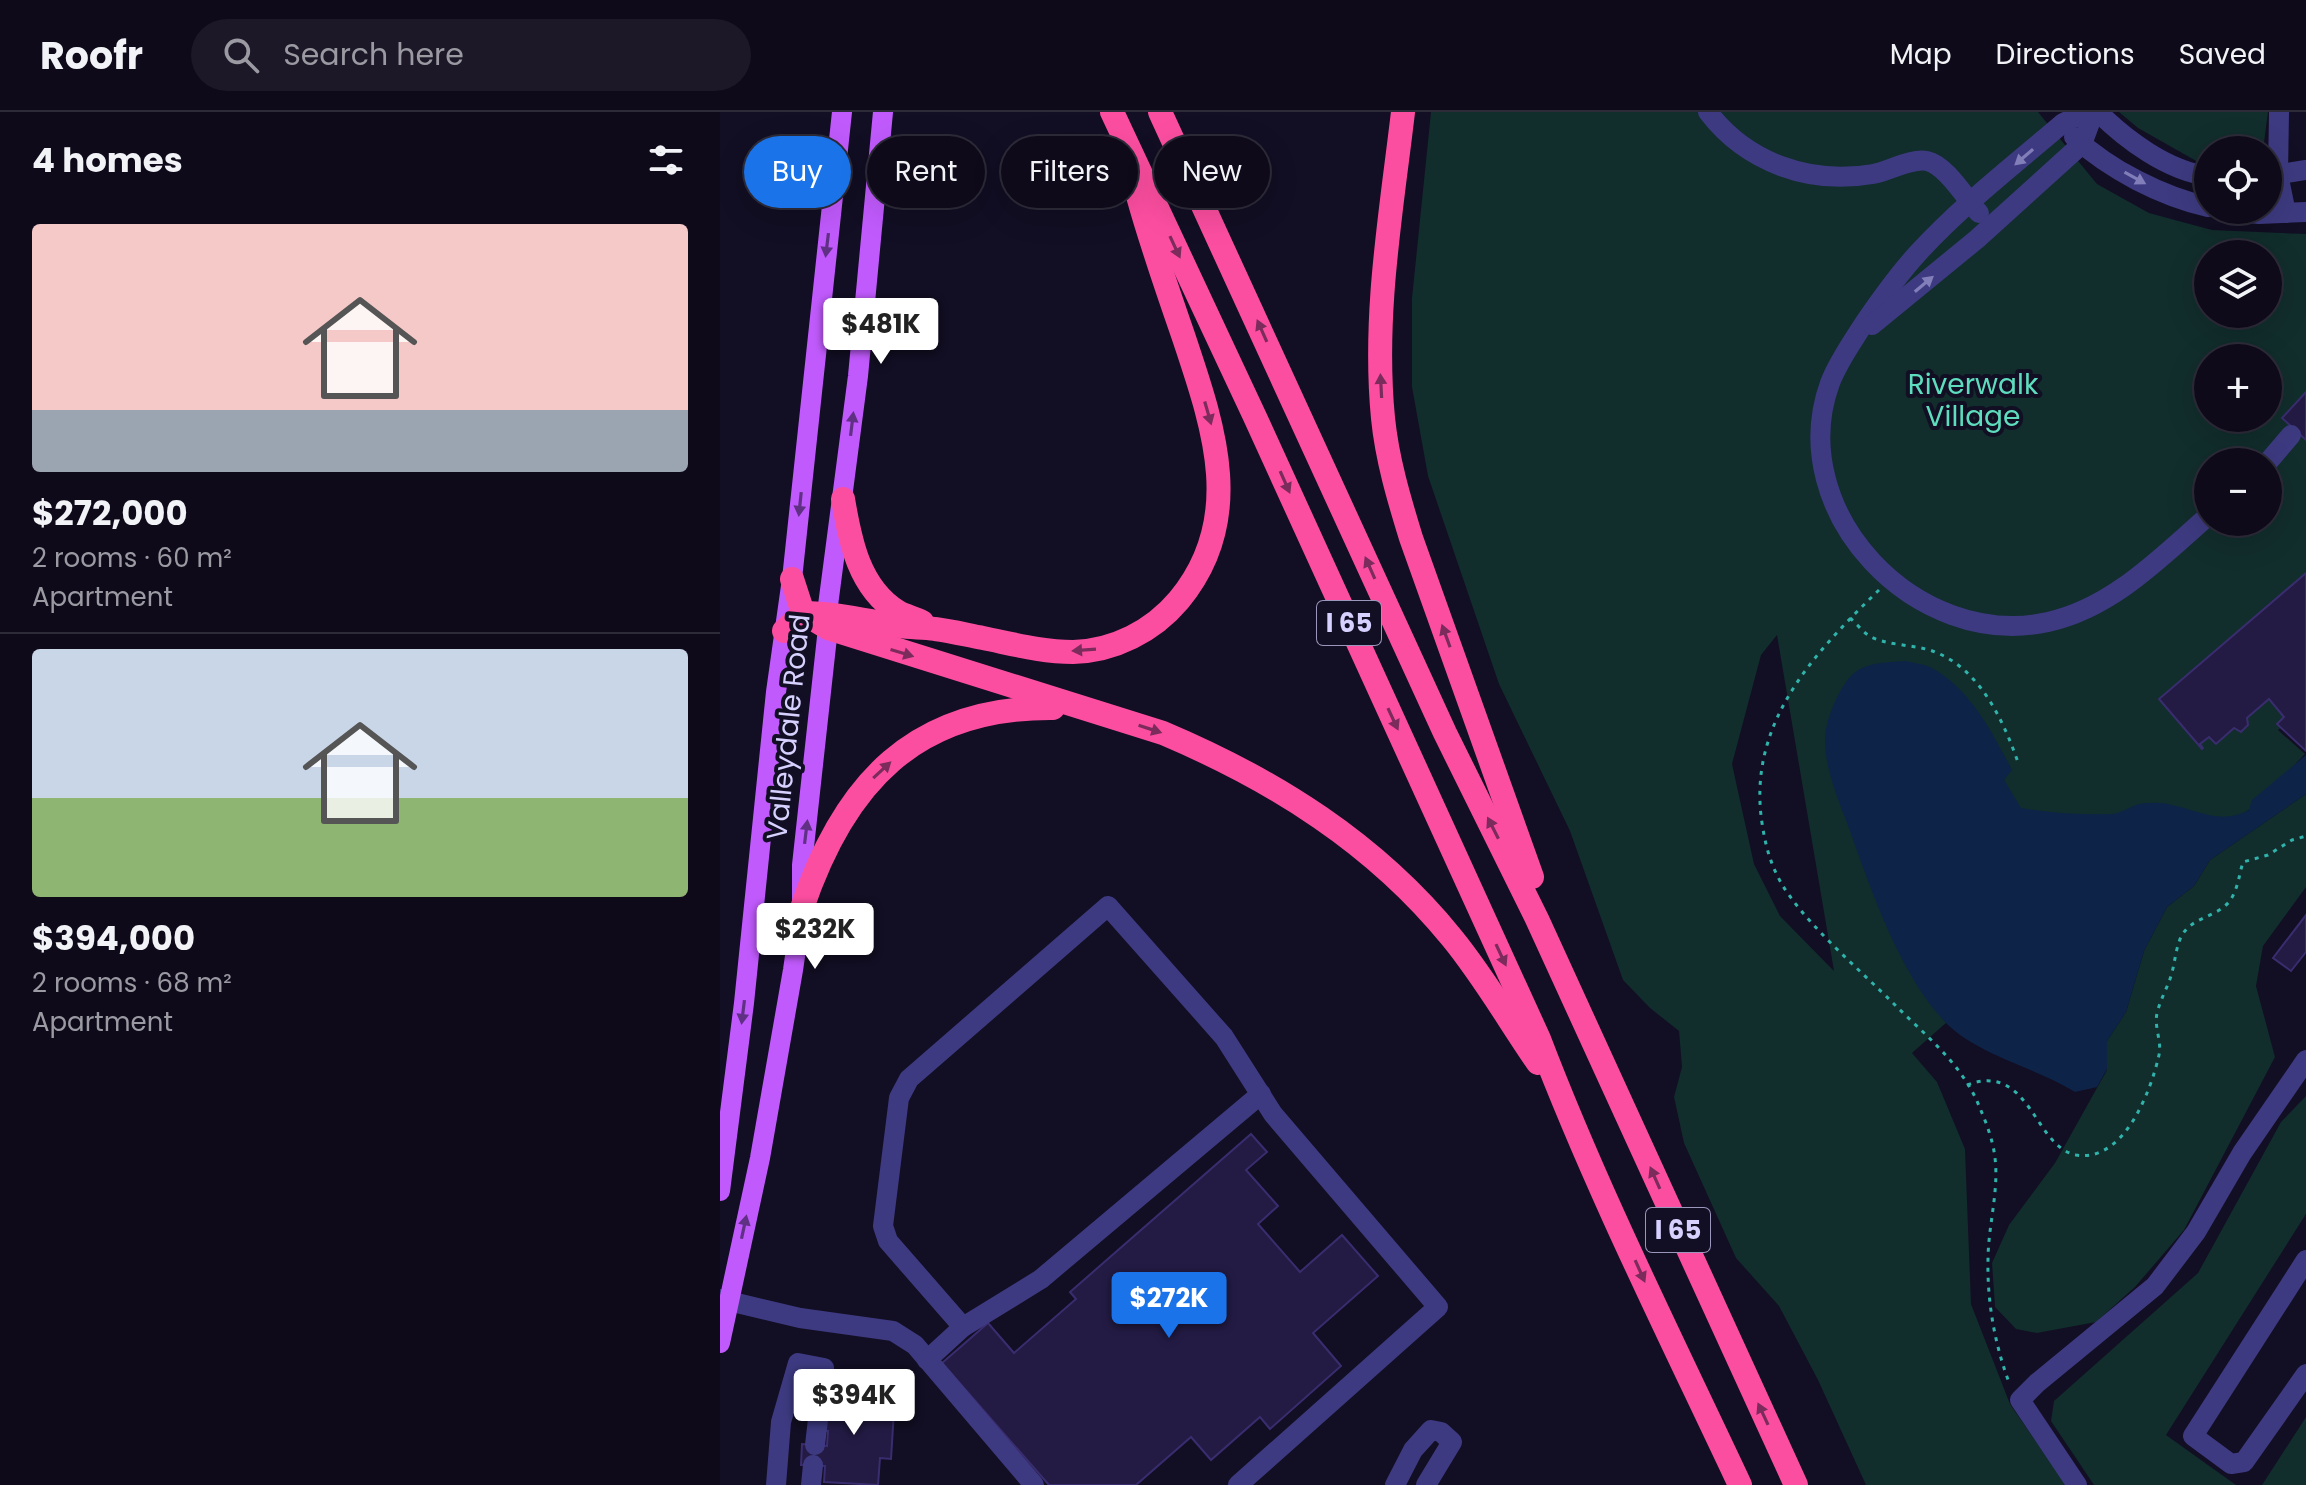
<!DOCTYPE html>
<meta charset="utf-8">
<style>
body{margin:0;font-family:Poppins,sans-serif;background:#1c1827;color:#f1f3f6;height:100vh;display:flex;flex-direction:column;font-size:30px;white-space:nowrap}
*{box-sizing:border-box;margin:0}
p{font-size:26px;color:#9b9aa2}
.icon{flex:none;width:44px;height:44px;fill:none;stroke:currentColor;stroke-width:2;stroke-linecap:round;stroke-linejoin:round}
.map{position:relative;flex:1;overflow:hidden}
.panel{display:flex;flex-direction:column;background:#0e0a1a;width:720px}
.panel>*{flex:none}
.top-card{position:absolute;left:24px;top:24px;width:760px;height:72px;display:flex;gap:16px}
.tools{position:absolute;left:1474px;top:24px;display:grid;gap:16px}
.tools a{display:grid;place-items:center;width:88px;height:88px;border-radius:50%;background:#0e0a1a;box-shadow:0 8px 32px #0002,0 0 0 2px #2e2b39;font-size:40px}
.price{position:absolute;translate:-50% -68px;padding:0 18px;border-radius:8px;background:#fff;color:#222;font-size:26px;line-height:52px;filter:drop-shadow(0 2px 4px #0008)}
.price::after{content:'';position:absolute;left:50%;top:48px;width:24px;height:18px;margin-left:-12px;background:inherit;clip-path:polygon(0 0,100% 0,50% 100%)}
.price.selected{background:#1a73e8;color:#fff}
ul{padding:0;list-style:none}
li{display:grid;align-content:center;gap:16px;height:424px;padding:0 32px}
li+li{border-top:2px solid #2e2b39}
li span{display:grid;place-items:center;height:248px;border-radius:8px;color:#555}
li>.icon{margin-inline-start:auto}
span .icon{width:144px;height:144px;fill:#fffc;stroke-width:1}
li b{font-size:34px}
h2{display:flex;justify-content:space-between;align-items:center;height:96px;padding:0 32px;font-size:34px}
.pill{padding:0 28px;border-radius:36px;background:#0e0a1a;box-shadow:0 8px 32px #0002,0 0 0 2px #2e2b39;font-size:28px;line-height:72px}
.pill.selected{background:#1a73e8;color:#fff}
header{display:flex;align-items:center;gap:48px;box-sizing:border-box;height:112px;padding:0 40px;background:#0e0a1a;border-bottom:2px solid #2e2b39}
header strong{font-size:38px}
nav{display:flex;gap:44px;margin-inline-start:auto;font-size:28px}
.search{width:560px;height:72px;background:#1c1827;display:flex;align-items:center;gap:20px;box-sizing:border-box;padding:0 28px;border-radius:44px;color:#9b9aa2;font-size:30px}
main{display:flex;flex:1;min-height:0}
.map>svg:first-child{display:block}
.green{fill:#112d2c;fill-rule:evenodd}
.water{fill:#0d2448}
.building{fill:#231b44;stroke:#3a2d6f;stroke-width:2}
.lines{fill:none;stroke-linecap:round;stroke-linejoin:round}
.path{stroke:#30b3ab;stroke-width:3;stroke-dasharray:4 6;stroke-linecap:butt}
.minor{stroke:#3d3a81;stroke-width:20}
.major{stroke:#c05afc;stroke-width:20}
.highway{stroke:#fc4ea1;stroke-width:24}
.oneway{fill:#827eb9}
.oneway2{fill:#603085}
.oneway3{fill:#7b2b5c}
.labels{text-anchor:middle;stroke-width:8;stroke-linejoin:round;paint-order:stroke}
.shield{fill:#120e23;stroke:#9b96bc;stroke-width:2}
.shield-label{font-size:26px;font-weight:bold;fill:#d6d1fe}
.park-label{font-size:28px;fill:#5eddbe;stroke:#120e23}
.street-label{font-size:28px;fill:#d6d1fe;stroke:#120e23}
</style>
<header>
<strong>Roofr</strong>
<div class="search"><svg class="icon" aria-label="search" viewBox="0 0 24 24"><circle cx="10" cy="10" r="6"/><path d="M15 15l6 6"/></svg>Search here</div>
<nav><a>Map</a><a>Directions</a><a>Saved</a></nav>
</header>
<main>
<section class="panel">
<h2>4 homes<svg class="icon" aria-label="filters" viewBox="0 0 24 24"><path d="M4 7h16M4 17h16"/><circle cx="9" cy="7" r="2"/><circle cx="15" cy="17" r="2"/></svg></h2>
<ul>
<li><span style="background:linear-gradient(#f6c9c9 75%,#9aa5b1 0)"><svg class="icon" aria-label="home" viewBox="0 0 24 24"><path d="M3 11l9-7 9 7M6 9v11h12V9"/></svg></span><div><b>$272,000</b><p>2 rooms · 60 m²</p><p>Apartment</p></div></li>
<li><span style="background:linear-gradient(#c9d6e8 60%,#8fb573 0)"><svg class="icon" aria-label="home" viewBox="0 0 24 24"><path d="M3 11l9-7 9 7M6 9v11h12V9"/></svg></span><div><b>$394,000</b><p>2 rooms · 68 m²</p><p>Apartment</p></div></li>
</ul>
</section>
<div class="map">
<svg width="1586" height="1373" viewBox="0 0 1586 1373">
<rect width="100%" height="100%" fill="#120e23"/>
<g class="green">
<path d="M711,0H1318L1377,72L1429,101L1492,118L1586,122V593L1558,618L1585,642C1571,656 1533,701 1516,705C1501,709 1482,703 1467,698L1192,941L1217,970L1245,1037L1251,1192L1290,1292L1346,1373H1146L1098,1268L1059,1194L1016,1146L964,1031L954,985L962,955L959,919L930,896L903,868L850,719L779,572L708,364L692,275V186ZM1488,142H1548V202H1488ZM1488,246H1548V306H1488ZM1488,350H1548V410H1488ZM1057,523L1114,859L1060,804L1034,752L1012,652L1041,543Z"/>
<polygon points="1399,0 1548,0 1543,38 1488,38 1488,49 1478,50 1418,16"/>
<polygon points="1586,682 1586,775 1543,834 1536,874 1555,945 1464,1118 1415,1175 1376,1210 1317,1221 1296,1217 1275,1195 1272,1151 1289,1113 1335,1051 1387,958 1387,929 1406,900 1424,839 1447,795 1474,774 1490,748"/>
<polygon points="1586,984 1586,1102 1446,1323 1516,1373 1374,1373 1331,1309 1334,1289 1478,1161 1561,1010"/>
<polygon points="1586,1305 1586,1373 1542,1373"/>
</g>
<path class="water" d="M1186,549C1193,551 1203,552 1210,555C1250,576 1272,620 1292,658L1284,668L1301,696C1332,701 1362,703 1393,702C1401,701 1408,696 1416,693C1425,690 1443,690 1452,693C1480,699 1501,713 1529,698L1532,688L1586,643V682L1490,748L1474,774L1447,795L1424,839L1406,900L1387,929V957L1377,975L1355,980C1315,955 1260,944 1227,912C1180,864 1151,778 1129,716C1119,689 1105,658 1105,628C1105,609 1117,581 1129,566C1144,549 1165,551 1186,549Z"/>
<g class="building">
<polygon points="1586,280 1586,328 1562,306"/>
<polygon points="1586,461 1586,639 1557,612 1564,605 1549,587 1527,606 1528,613 1521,620 1514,616 1496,632 1489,625 1480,632 1483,636 1482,637 1439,587"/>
<polygon points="1586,803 1586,840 1571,859 1553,846"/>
<polygon points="531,1022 547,1040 526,1058 558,1094 538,1112 580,1160 622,1123 658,1164 593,1221 621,1254 550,1317 540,1305 491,1348 471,1325 416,1373 329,1373 222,1251 268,1211 294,1241 356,1187 350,1180"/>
<polygon points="106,1278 175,1282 171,1347 160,1346 158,1373 104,1370 105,1354 81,1353 82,1332 107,1334 108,1319 104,1319"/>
</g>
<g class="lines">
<g class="path">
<path d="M1159,478C1093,542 1027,612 1042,711C1046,738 1053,761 1069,783C1096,821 1141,859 1174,892C1204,922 1243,953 1259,994C1266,1010 1273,1028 1275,1046C1279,1080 1268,1114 1268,1148C1267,1190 1275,1234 1290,1273"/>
<path d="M1130,506C1136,511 1142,519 1148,523C1164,534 1196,532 1215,540C1261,558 1284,610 1299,653"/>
<path d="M1247,973C1310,949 1314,1035 1356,1043C1404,1051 1431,979 1439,943C1442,929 1434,916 1437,901C1440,889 1446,878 1450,867C1455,853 1455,838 1461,825C1471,805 1495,806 1509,790C1518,778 1519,763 1523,750L1548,743L1572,728L1586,724"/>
</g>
<g class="minor">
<path d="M988,0C1027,51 1090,73 1153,62C1169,59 1191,46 1207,49C1226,53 1246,87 1259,101"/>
<path d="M1367,0L1343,11C1294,53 1242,93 1198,141C1178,163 1160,188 1143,213C1131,232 1118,250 1110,271C1063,400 1197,539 1328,510C1392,496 1440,446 1488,404"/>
<path d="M1378,0C1406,28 1448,59 1488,64"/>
<polyline points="1559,0 1558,62 1566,101"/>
<path d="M1354,25C1390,58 1441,84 1488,95"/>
<polyline points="1548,64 1586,58"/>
<polyline points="1500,98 1539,102 1586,100"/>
<polyline points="1152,213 1257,127 1362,32 1374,0"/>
<polyline points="1548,350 1571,323"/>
<polyline points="1586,1148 1473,1324 1511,1352 1524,1350 1586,1262"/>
<polyline points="0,1187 80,1206 173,1219 195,1233 314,1373"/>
<polyline points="243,1215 321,1167 541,982"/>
<polyline points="207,1248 243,1215 168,1129 163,1114 179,986 189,967 388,794 504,925 553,1002 718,1195 518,1373"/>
<polyline points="56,1373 61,1310 78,1251 104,1256 95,1333"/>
<polyline points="91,1373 93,1353"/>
<polyline points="675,1373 693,1338 711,1318 721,1320 732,1330 706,1373"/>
<polyline points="1357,1373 1300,1288 1317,1271 1435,1174 1476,1120 1522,1041 1586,948"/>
</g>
<g class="major">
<polyline points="0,1079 24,891 56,580 72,467 122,0"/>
<polyline points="0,1231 40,1046 73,858 82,796 82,753 108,516 107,501 138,264 163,0"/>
</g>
<g class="highway">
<path d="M392,0L535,305L819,927C877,1079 951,1226 1020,1373"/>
<polyline points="440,0 725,621 817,807 1076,1373"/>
<path d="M683,0C671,102 653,203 663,306C667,347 679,387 691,426L812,765"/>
<path d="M123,387C130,429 139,476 178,500C185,504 194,506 202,510"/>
<path d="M72,467L83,501L108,516L443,621C554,668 655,731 732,826C764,865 789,909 818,951"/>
<path d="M64,519L83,501C116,501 147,509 179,514C191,516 203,515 215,517C231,519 247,523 263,526C293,532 322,540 353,540C394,539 433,519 459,488C527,406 493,313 463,223C447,177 431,131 418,84"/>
<path d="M82,796C124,672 194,595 333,596"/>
</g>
</g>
<defs><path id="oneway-solid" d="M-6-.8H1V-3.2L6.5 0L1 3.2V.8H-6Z" transform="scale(2)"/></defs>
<g class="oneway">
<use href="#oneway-solid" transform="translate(1304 45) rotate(139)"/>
<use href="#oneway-solid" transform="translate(1415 66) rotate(29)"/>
<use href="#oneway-solid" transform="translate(1204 172) rotate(-40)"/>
</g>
<g class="oneway2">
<use href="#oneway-solid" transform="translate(107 133) rotate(97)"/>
<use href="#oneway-solid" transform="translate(132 312) rotate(-83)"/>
<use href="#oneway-solid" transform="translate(80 392) rotate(96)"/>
<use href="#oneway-solid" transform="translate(86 720) rotate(-83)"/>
<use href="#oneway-solid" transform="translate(23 900) rotate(97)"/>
<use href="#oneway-solid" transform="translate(24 1115) rotate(-78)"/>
</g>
<g class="oneway3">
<use href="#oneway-solid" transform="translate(455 135) rotate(65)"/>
<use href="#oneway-solid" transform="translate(542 219) rotate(-114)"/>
<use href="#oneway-solid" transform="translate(661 274) rotate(-93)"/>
<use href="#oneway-solid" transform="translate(488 301) rotate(74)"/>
<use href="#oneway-solid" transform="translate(565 370) rotate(66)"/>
<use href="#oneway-solid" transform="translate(650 456) rotate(-114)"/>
<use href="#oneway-solid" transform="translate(726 524) rotate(-110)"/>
<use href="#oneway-solid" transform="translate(364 538) rotate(176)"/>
<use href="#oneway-solid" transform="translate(182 541) rotate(17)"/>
<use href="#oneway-solid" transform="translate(673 607) rotate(65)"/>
<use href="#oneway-solid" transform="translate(430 617) rotate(18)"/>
<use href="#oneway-solid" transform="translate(162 658) rotate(-43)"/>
<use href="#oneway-solid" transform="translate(773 716) rotate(-117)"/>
<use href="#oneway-solid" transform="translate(781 843) rotate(65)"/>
<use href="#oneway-solid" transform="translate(935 1066) rotate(-114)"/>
<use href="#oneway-solid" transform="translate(920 1159) rotate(66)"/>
<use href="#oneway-solid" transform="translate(1043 1302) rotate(-115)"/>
</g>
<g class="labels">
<g class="shield">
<rect x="597" y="489" width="64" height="44" rx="6"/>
<rect x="926" y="1096" width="64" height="44" rx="6"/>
</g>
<g class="shield-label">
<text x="629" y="520">I 65</text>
<text x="958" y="1127">I 65</text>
</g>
<g class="park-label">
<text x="1253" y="282">Riverwalk<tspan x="1253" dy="32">Village</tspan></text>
</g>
<g class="street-label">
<text transform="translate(68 615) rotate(-84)" y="10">Valleydale Road</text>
</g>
</g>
</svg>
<div class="tools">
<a><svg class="icon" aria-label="locate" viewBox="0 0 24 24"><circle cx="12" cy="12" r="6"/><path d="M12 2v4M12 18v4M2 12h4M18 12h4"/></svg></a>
<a><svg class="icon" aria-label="layers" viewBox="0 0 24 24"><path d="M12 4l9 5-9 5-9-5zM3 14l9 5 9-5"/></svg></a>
<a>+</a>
<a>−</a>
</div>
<b class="price" style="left:161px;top:254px">$481K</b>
<b class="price" style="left:95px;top:859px">$232K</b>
<b class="price selected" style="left:449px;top:1228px">$272K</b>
<b class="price" style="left:134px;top:1325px">$394K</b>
<div class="top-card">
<a class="pill selected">Buy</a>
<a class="pill">Rent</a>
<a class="pill">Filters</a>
<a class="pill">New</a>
</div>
</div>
</main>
